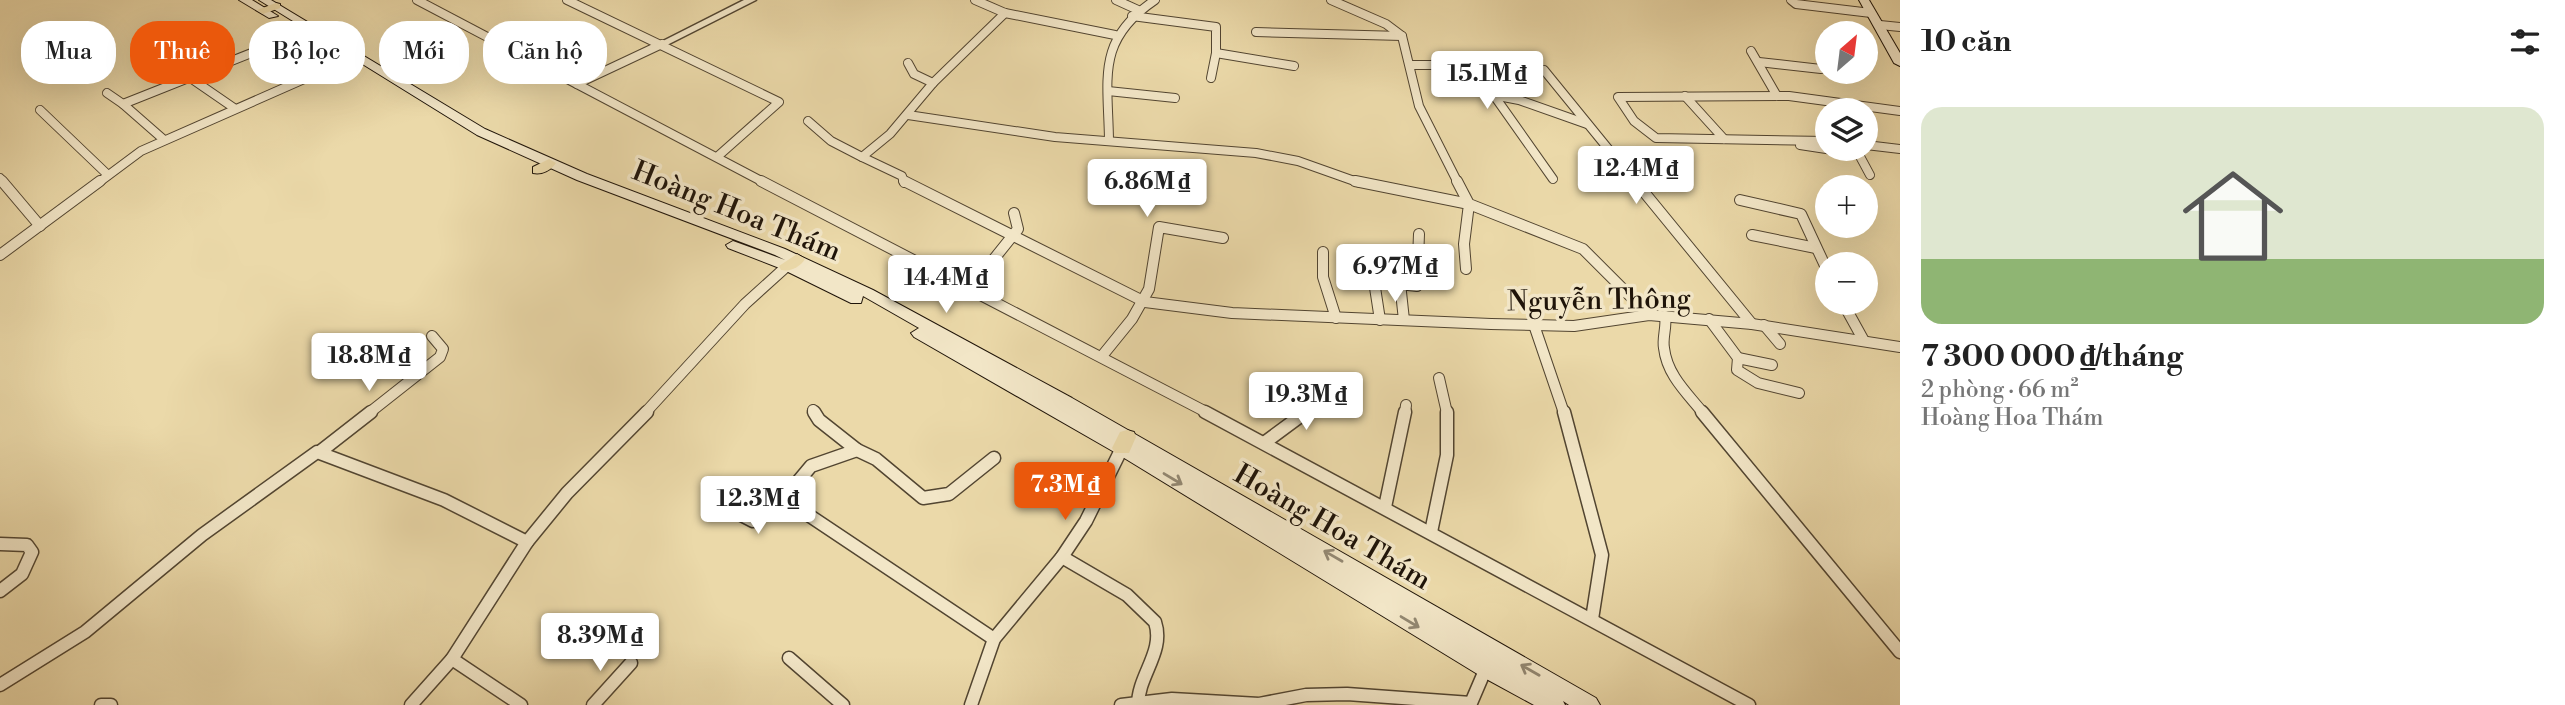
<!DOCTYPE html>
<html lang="vi">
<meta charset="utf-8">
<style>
body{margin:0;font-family:"Libre Bodoni",serif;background:#f6f6f6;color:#222;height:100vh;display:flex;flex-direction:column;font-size:26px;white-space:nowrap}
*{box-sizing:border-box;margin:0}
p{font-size:23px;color:#767676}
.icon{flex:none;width:38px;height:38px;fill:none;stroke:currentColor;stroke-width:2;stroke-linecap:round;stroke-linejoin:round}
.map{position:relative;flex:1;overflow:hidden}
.side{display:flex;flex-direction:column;background:#fff;width:665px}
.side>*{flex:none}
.banner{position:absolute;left:21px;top:21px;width:665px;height:63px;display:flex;gap:14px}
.needle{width:46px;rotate:28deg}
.controls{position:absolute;left:1815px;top:21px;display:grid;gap:14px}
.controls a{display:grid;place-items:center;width:63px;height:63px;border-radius:50%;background:#fff;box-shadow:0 7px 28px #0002;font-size:35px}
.price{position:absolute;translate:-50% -60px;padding:0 16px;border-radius:7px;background:#fff;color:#222;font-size:23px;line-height:46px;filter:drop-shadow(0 2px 4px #0008)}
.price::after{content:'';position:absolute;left:50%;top:42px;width:21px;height:16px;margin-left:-10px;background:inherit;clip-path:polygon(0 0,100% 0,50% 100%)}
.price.on{background:#ea580c;color:#fff}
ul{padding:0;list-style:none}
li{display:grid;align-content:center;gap:14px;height:371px;padding:0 21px}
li+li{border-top:2px solid #e0e0e0}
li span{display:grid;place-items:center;height:217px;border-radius:21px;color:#555}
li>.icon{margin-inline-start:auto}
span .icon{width:126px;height:126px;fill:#fffc;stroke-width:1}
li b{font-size:30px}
h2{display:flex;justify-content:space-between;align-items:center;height:84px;padding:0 21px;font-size:30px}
.pill{padding:0 24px;border-radius:28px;background:#fff;box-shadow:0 7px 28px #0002;font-size:24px;line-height:63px}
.pill.on{background:#ea580c;color:#fff}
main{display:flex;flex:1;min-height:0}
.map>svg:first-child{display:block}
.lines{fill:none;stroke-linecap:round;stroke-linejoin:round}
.minor-far2-casing{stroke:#524531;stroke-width:10}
.minor-far1-casing{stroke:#524531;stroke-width:12}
.minor-casing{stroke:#524531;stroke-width:15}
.tertiary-casing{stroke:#524531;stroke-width:3}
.secondary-casing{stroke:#1f1409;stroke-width:2}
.primary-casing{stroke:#1f1409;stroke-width:2}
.minor-far2{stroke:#f2e6c7;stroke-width:8}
.minor-far1{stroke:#f2e6c7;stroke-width:10}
.minor{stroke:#f2e6c7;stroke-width:12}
.tertiary{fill:#f2e6c7;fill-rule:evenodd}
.secondary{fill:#f2e6c7;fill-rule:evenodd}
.primary{fill:#ebd9a9;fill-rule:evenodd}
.oneway{stroke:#938872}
.labels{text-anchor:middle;stroke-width:7;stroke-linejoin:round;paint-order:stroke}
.street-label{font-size:28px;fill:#1f1409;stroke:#f2e6c7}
</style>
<main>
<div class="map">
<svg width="1900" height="705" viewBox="0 0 1900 705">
<rect width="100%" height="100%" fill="#ebd9a9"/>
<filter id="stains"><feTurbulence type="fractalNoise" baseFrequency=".00286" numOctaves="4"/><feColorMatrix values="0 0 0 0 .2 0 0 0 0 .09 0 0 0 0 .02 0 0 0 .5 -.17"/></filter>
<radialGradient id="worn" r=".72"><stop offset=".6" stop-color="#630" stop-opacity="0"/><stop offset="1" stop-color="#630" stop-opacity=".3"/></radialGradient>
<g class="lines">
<defs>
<g id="minor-far2">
<polyline points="417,0 765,183"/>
<polyline points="567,0 779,102 717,157"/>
<polyline points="975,0 1005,13 1115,35"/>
<polyline points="1116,0 1138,10"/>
<polyline points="1331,0 1386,24 1402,36 1419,106 1458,183"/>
<polyline points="1791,0 1796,4 1871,13"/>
<polyline points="1132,16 1216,27 1216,53 1211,78"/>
<polyline points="1880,25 1900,27"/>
<polyline points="1256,32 1402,36"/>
<polyline points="1751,51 1777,96"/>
<polyline points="1216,53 1294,66"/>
<polyline points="1759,62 1821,69"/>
<polyline points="908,63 914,74 933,83"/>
<polyline points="1411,65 1464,65 1476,70 1553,179"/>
<polyline points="1544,70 1636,183"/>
<polyline points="189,77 234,108"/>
<polyline points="577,84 662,44"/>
<polyline points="1108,91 1175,98"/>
<polyline points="107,93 123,104"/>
<polyline points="1493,95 1519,100 1587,124"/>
<polyline points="1685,96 1724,139"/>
<polyline points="40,110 108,175"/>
<polyline points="908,115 1055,137 1256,153 1298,161 1360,183"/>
<polyline points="808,121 831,141 862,157"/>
<polyline points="163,139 123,104 302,33"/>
<path d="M1109,140C1108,77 1096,40 1155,0"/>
<polyline points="1827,141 1656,138 1634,121 1618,97 1789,96 1900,111"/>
<polyline points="1800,145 1859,154"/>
<polyline points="1866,145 1900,149"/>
<polyline points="1856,149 1870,175"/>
<polyline points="0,178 4,183"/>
<polyline points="98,183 141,151 345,61"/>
<polyline points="904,183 902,176 862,157 890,134 933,83 1005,13"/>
</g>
<g id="minor-far1">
<polyline points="2,181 40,226"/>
<polyline points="761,181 1208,413"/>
<polyline points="904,181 1145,302 1232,313 1491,324 1574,326 1649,315 1752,324 1900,347"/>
<polyline points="1355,181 1469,204 1464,244 1466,269"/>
<polyline points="1457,181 1469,204 1583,249 1649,315"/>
<polyline points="1635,181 1752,324"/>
<polyline points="1740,200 1801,214 1827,270"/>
<polyline points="1752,235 1816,248"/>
<polyline points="1323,252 1323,277 1336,318"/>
<polyline points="0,255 100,181"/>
<polyline points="1400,283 1404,320"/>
<polyline points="969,290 1018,229 1014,213"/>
<polyline points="1843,303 1864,341"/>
<path d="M1665,316C1667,327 1662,338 1664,348C1667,375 1687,393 1703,413"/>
<polyline points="1709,319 1738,358 1737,370 1758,383 1799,393"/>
<polyline points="1380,320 1374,281 1417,286 1419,234"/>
<polyline points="1534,325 1564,413"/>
<polyline points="1764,325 1780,344"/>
<polyline points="1102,356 1132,319 1149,289 1159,227 1223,238"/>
<polyline points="1738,358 1772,365"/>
<polyline points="1439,378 1447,413"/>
<polyline points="813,410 815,413"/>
<polyline points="369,413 440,357 443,349 432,336"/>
<polyline points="645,413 745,304 787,266"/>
<polyline points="1303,413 1316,394"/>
<polyline points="1405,413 1406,405"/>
</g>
<g id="minor">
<polyline points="814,412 819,420 857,450"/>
<polyline points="1205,412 1749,705"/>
<polyline points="1564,412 1602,555 1592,619"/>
<polyline points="1702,412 1900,652"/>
<polyline points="1264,443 1306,412"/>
<polyline points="321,451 371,412"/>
<polyline points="994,458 949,494 923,498 876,459 857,450 811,466 786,496 792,504 994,639"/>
<polyline points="724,506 753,521 786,496"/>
<polyline points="1385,507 1405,412"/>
<polyline points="1431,532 1447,455 1447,412"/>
<polyline points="0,544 27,545 32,552 22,574 0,591"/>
<path d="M1062,557L1127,595L1155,622C1165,652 1138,675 1138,705"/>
<polyline points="789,658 843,705"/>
<polyline points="452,659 521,705"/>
<polyline points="0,685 85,632 202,535 317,452 444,500 527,542"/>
<polyline points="101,705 111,705"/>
<polyline points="411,705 452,659 527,542 567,493 647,412"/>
<polyline points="593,705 631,663"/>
<polyline points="971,705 994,639 1062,557 1086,521 1122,448"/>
<polyline points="1121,705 1172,699 1259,704 1306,695 1347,694 1471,703 1486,668"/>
</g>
<polygon id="tertiary" points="744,0 756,0 665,46 657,44"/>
<g id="secondary">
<polygon points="239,0 252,0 278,16 269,18"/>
<polygon points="259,0 271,0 485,129 587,174 785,249 873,290 1072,398 1596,698 1600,705 1569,705 1563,701 1565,705 1534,705 1479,675 1116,453 914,337 911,333 919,328 863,296 861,303 851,303 782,269 728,248 726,245 733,241 785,260 775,255 577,180 477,135"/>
<polygon points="1859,0 1869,0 1900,53 1900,66 1894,63"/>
</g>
<g id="primary">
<polygon points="276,3 280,4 280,8 263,14 257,10"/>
<path d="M549,159L556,163C551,170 542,175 533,173V167Z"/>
<path d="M797,254L805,259C800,267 791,272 781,270L779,266Z"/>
<polygon points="1127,430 1134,432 1136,437 1129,453 1115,453 1112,448 1120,432"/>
</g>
</defs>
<use href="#minor-far2" class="minor-far2-casing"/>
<use href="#minor-far1" class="minor-far1-casing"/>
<use href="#minor" class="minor-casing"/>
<use href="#tertiary" class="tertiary-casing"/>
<use href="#secondary" class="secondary-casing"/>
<use href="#primary" class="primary-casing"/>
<use href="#minor-far2" class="minor-far2"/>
<use href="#minor-far1" class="minor-far1"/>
<use href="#minor" class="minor"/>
<use href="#tertiary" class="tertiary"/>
<use href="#secondary" class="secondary"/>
<use href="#primary" class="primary"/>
</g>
<defs><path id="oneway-shaft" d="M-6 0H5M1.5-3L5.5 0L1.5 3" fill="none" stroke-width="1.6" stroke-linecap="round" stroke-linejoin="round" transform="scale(1.75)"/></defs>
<g class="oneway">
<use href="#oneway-shaft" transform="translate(1173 479) rotate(31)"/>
<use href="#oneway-shaft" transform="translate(1333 556) rotate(-150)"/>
<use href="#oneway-shaft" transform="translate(1410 622) rotate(31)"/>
<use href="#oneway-shaft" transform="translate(1530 670) rotate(-150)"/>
</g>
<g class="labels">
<g class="street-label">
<text transform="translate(737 210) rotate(22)" y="10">Hoàng Hoa Thám</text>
<text transform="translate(1599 299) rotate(-1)" y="10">Nguyễn Thông</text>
<text transform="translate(1333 526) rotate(30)" y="10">Hoàng Hoa Thám</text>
</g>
</g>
<rect width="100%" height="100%" filter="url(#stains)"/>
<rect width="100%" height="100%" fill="url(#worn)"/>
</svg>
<div class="controls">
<a><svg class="needle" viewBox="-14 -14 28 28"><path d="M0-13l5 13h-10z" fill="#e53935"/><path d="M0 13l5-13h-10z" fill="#767676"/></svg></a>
<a><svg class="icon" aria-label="layers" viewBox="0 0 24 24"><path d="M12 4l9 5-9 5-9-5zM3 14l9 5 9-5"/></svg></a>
<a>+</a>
<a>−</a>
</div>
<b class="price" style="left:1487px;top:111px">15.1M ₫</b>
<b class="price" style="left:1636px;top:206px">12.4M ₫</b>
<b class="price" style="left:1147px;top:219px">6.86M ₫</b>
<b class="price" style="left:1395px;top:304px">6.97M ₫</b>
<b class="price" style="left:946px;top:315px">14.4M ₫</b>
<b class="price" style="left:369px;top:393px">18.8M ₫</b>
<b class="price" style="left:1306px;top:432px">19.3M ₫</b>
<b class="price on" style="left:1065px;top:522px">7.3M ₫</b>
<b class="price" style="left:758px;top:536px">12.3M ₫</b>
<b class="price" style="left:600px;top:673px">8.39M ₫</b>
<div class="banner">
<a class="pill">Mua</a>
<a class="pill on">Thuê</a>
<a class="pill">Bộ lọc</a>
<a class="pill">Mới</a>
<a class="pill">Căn hộ</a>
</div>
</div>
<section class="side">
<h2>10 căn<svg class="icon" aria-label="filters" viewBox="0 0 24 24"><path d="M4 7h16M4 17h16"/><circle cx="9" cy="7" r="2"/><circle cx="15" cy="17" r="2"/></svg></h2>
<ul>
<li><span style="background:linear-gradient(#dfe7d0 70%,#8fb573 0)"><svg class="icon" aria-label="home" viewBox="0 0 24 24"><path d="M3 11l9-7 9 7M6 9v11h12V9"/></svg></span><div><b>7 300 000 ₫/tháng</b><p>2 phòng · 66 m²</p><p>Hoàng Hoa Thám</p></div></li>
</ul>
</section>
</main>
